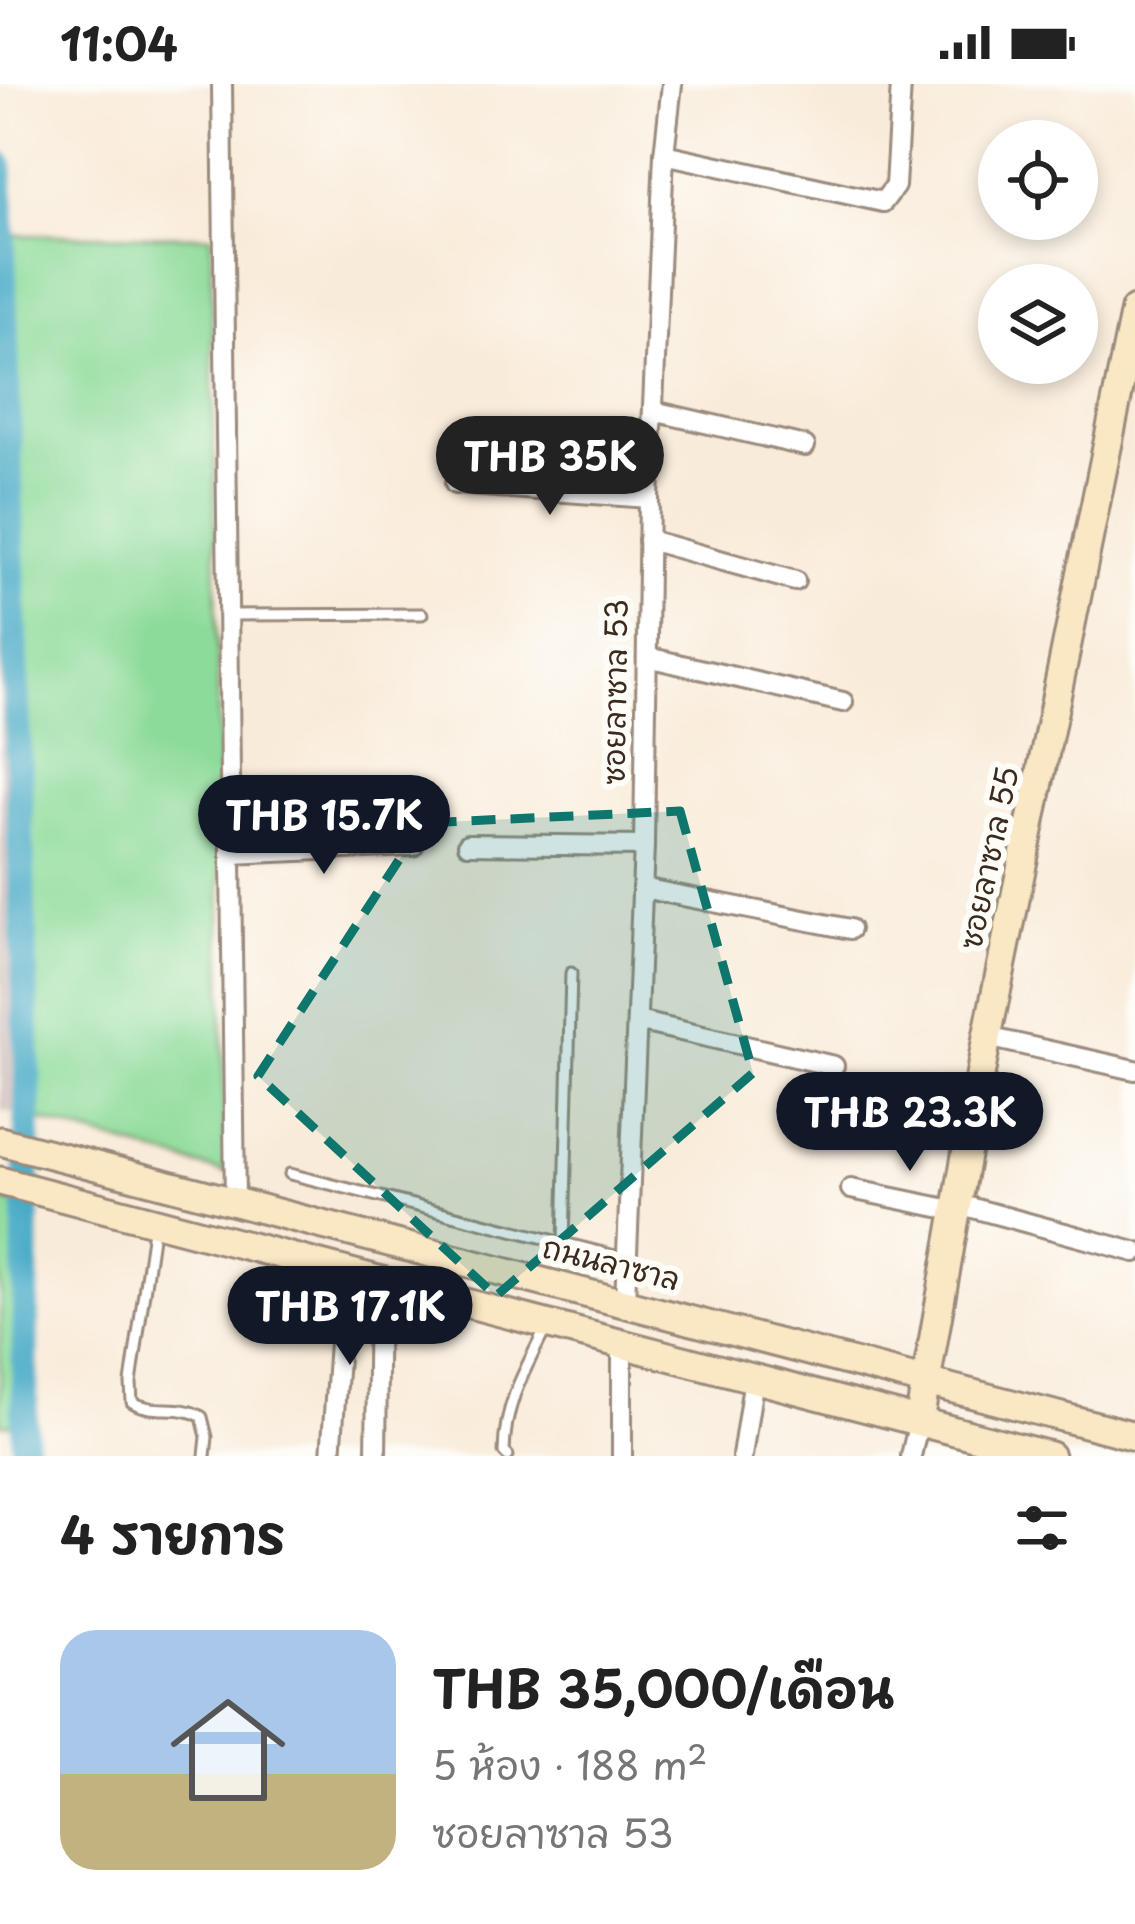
<!DOCTYPE html>
<html lang="th">
<meta charset="utf-8">
<style>
body{margin:0;font-family:"Playpen Sans","Playpen Sans Thai",sans-serif;background:#f6f6f6;color:#222;height:100vh;display:flex;flex-direction:column;font-size:45px;white-space:nowrap}
*{box-sizing:border-box;margin:0}
p{font-size:39px;color:#767676}
.icon{flex:none;width:66px;height:66px;fill:none;stroke:currentColor;stroke-width:2;stroke-linecap:round;stroke-linejoin:round}
.map{position:relative;height:1372px;overflow:hidden}
.panel{display:flex;flex-direction:column;background:#fff;flex:1}
.panel>*{flex:none}
.buttons{position:absolute;left:978px;top:36px;display:grid;gap:24px}
.buttons a{display:grid;place-items:center;width:120px;height:120px;border-radius:50%;background:#fff;box-shadow:0 6px 18px #0003;font-size:60px}
.price{position:absolute;translate:-50% -102px;padding:0 27px;border-radius:42px;background:#111827;color:#fff;font-size:39px;line-height:78px;filter:drop-shadow(0 3px 6px #0008)}
.price::after{content:'';position:absolute;left:50%;top:72px;width:36px;height:27px;margin-left:-18px;background:inherit;clip-path:polygon(0 0,100% 0,50% 100%)}
.price.active{background:#222;color:#fff}
ul{padding:0;list-style:none}
li{display:flex;align-items:center;gap:36px;height:300px;padding:0 60px}
li+li{border-top:3px solid #e0e0e0}
li span{display:grid;place-items:center;flex:none;width:336px;height:240px;border-radius:36px;color:#555}
li>.icon{margin-inline-start:auto}
span .icon{width:144px;height:144px;fill:#fffc;stroke-width:1}
li b{font-size:51px}
h2{display:flex;justify-content:space-between;align-items:center;height:144px;padding:0 60px;font-size:51px}
.status{display:flex;justify-content:space-between;align-items:center;height:84px;padding:0 60px;background:#fff;direction:ltr}
.status svg{height:33px;fill:currentColor}
.map>svg:first-child{display:block}
.industrial{fill:#d0c0bc}
.green{fill:#8ddb9a;stroke:#64825c;stroke-width:3}
.lines{fill:none;stroke-linecap:round;stroke-linejoin:round}
.canal{stroke:#49abc8;stroke-width:27}
.lane-casing{stroke:#9a8a7c;stroke-width:15}
.street-casing{stroke:#9a8a7c;stroke-width:24}
.secondary-casing{stroke:#9a8a7c;stroke-width:33}
.lane{stroke:#fff;stroke-width:9}
.street{stroke:#fff;stroke-width:18}
.secondary{stroke:#fae7c3;stroke-width:27}
.marked{fill:#0f766e;fill-opacity:0.2;stroke:#0f766e;stroke-width:9;stroke-dasharray:24 15;stroke-linejoin:round}
.labels{text-anchor:middle;stroke-width:12;stroke-linejoin:round;paint-order:stroke}
.street-label{font-size:30px;fill:#3b2a1e;stroke:#fdfcf7}
</style>
<div class="status"><b>11:04</b><svg viewBox="0 0 49 12"><path d="M0 12V9h3v3zM5 12V6h3v6zM10 12V3h3v9zM15 12V0h3v12zM26 1h20v11H26zM47 4h2v5h-2z"/></svg></div>
<div class="map">
<svg width="1135" height="1372" viewBox="0 0 1135 1372">
<rect width="100%" height="100%" fill="#fdfcf7"/>
<filter id="ink" filterUnits="userSpaceOnUse"><feTurbulence type="fractalNoise" baseFrequency=".00833" numOctaves="2"/><feDisplacementMap in="SourceGraphic" scale="24" xChannelSelector="R" yChannelSelector="G"/><feConvolveMatrix kernelMatrix="1 2 1 2 8 2 1 2 1" color-interpolation-filters="sRGB"/></filter>
<filter id="wash" filterUnits="userSpaceOnUse"><feTurbulence type="fractalNoise" baseFrequency=".004" numOctaves="4" result="noise"/><feDisplacementMap in="SourceGraphic" scale="48" xChannelSelector="R" yChannelSelector="G"/><feGaussianBlur stdDeviation="2.7" result="paint"/><feColorMatrix in="noise" values="0 0 0 0 0 0 0 0 0 0 0 0 0 0 0 0 0 1.4 0 .05"/><feComposite in="paint" operator="in"/></filter>
<g filter="url(#wash)">
<rect width="100%" height="100%" fill="#f9ebd9"/>
<polygon class="industrial" points="0,347 27,1033 0,1026"/>
<g class="green">
<polygon points="13,151 211,152 225,1089 37,1035"/>
<polygon points="0,1116 18,1121 17,1341 0,1340"/>
</g>
<g class="lines">
<polyline class="canal" points="0,81 28,1000 24,1372"/>
</g>
</g>
<g filter="url(#ink)">
<g class="lines">
<defs>
<g id="lane">
<polyline points="229,531 422,530"/>
<polyline points="290,1090 627,1175"/>
<path d="M154,1139L131,1299L132,1318C154,1331 181,1319 202,1333L207,1353L205,1372"/>
<polyline points="564,1159 571,889"/>
<path d="M508,1372L504,1368C505,1318 524,1288 546,1244"/>
</g>
<g id="street">
<polyline points="222,0 235,1119"/>
<polyline points="664,70 883,118 895,102 901,0"/>
<polyline points="653,327 805,362"/>
<polyline points="455,400 649,414"/>
<polyline points="648,456 795,497"/>
<polyline points="647,573 843,618"/>
<polyline points="468,760 644,762"/>
<polyline points="232,770 413,762"/>
<polyline points="642,804 850,845"/>
<polyline points="637,937 834,982"/>
<polyline points="987,953 1135,986"/>
<polyline points="851,1105 957,1127"/>
<polyline points="958,1120 1135,1168"/>
<polyline points="625,1217 644,762 649,414 664,70 672,0"/>
<polyline points="331,1372 344,1188"/>
<polyline points="376,1372 378,1196"/>
<polyline points="622,1372 622,1259"/>
<polyline points="742,1372 754,1294"/>
<polyline points="911,1372 919,1337"/>
</g>
<g id="secondary">
<polyline points="0,1057 1135,1352"/>
<polyline points="0,1097 1050,1372"/>
<polyline points="919,1337 987,953 1135,226"/>
</g>
</defs>
<use href="#lane" class="lane-casing"/>
<use href="#street" class="street-casing"/>
<use href="#secondary" class="secondary-casing"/>
<use href="#lane" class="lane"/>
<use href="#street" class="street"/>
<use href="#secondary" class="secondary"/>
</g>
</g>
<path class="marked" d="M680,727L753,989L496,1212L258,992L423,739Z"/>
<g class="labels">
<g class="street-label">
<text transform="translate(616 608) rotate(-89)" y="10">ซอยลาซาล 53</text>
<text transform="translate(990 774) rotate(-78)" y="10">ซอยลาซาล 55</text>
<text transform="translate(611 1180) rotate(14)" y="10">ถนนลาซาล</text>
</g>
</g>
</svg>
<div class="buttons">
<a><svg class="icon" aria-label="locate" viewBox="0 0 24 24"><circle cx="12" cy="12" r="6"/><path d="M12 2v4M12 18v4M2 12h4M18 12h4"/></svg></a>
<a><svg class="icon" aria-label="layers" viewBox="0 0 24 24"><path d="M12 4l9 5-9 5-9-5zM3 14l9 5 9-5"/></svg></a>
</div>
<b class="price active" style="left:550px;top:434px">THB 35K</b>
<b class="price" style="left:324px;top:793px">THB 15.7K</b>
<b class="price" style="left:910px;top:1090px">THB 23.3K</b>
<b class="price" style="left:350px;top:1284px">THB 17.1K</b>
</div>
<section class="panel">
<h2>4 รายการ<svg class="icon" aria-label="filters" viewBox="0 0 24 24"><path d="M4 7h16M4 17h16"/><circle cx="9" cy="7" r="2"/><circle cx="15" cy="17" r="2"/></svg></h2>
<ul>
<li><span style="background:linear-gradient(#a9c7e8 60%,#c2b280 0)"><svg class="icon" aria-label="home" viewBox="0 0 24 24"><path d="M3 11l9-7 9 7M6 9v11h12V9"/></svg></span><div><b>THB 35,000/เดือน</b><p>5 ห้อง · 188 m²</p><p>ซอยลาซาล 53</p></div></li>
</ul>
</section>
